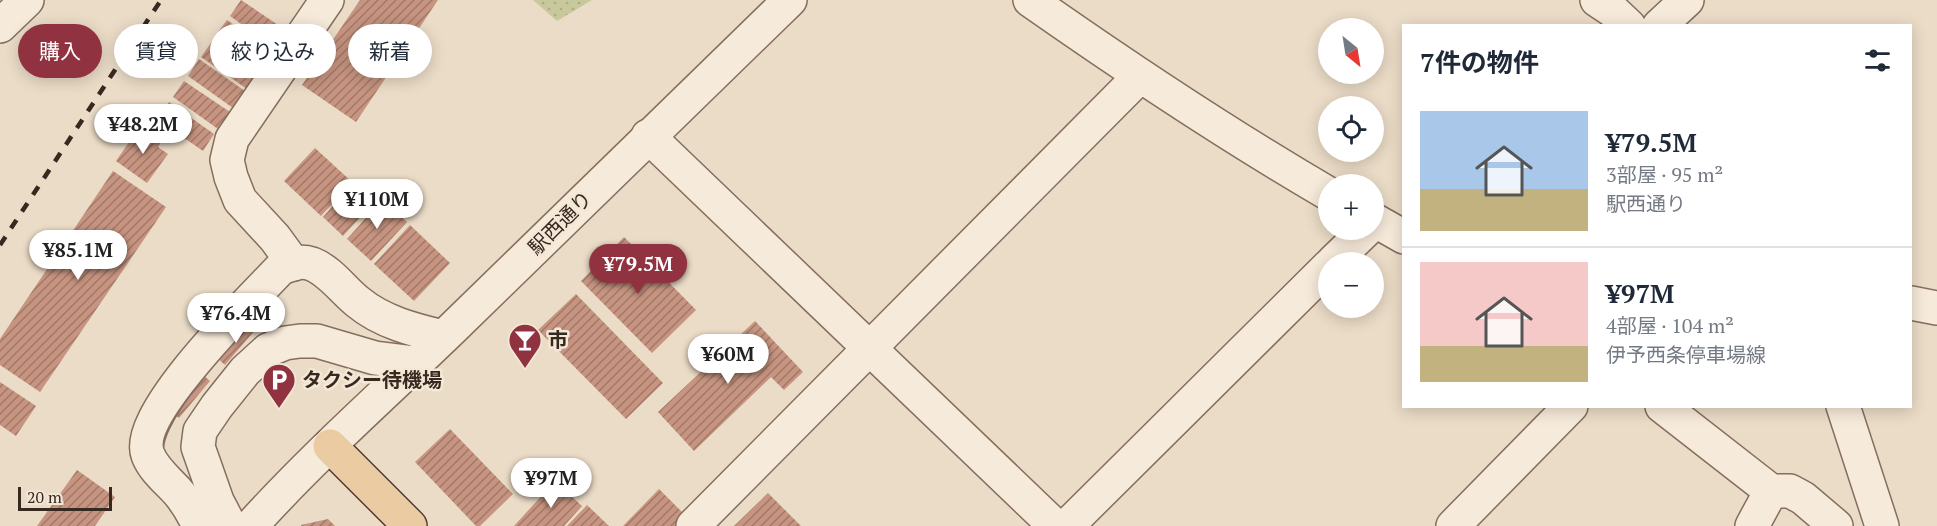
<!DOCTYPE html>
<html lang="ja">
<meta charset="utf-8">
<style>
body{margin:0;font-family:"PT Serif","Noto Sans JP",serif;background:#f6f6f7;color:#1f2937;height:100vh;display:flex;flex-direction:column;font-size:22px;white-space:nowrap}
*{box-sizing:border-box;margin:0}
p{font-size:20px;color:#747a83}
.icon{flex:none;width:33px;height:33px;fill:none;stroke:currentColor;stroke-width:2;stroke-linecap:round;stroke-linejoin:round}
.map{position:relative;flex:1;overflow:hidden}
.sheet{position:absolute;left:1402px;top:24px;width:510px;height:384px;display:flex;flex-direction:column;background:#fff;border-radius:0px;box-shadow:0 3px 15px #0003}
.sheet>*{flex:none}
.guide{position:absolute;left:18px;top:24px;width:570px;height:54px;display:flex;gap:12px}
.needle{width:39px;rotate:150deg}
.buttons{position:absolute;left:1318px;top:18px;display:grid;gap:12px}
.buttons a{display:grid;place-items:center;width:66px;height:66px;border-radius:50%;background:#fff;box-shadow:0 3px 15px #0003;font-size:30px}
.scale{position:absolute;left:18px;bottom:15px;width:94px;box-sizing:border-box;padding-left:6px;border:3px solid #372820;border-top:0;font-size:16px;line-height:21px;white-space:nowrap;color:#372820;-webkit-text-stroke:4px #f3e7d6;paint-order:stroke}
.price{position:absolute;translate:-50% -51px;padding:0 14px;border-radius:21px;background:#fff;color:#222;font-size:20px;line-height:39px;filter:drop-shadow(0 2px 3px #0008)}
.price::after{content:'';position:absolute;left:50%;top:36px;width:18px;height:14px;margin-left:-9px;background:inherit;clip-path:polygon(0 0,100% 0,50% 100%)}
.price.selected{background:#90323f;color:#fff}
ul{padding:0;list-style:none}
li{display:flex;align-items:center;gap:18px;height:150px;padding:0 18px}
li+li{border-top:2px solid #e0e1e3}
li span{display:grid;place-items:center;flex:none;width:168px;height:120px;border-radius:0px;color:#555}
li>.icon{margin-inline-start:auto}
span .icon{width:72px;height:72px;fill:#fffc;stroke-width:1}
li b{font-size:26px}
h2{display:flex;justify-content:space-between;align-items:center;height:72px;padding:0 18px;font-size:26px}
.chip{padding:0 21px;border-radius:27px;background:#fff;box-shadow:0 3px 15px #0003;font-size:21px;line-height:54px}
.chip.selected{background:#90323f;color:#fff}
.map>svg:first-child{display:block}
.park{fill:url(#park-dots)}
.building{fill:url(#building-hatch)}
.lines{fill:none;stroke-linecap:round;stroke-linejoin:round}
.minor-casing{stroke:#856e5e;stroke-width:36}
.major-casing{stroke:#543d32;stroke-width:36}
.minor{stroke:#f6eada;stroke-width:33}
.major{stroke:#ebcba2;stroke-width:33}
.rail{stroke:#372820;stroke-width:4.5;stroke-dasharray:10 10;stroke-linecap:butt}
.labels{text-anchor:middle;stroke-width:5;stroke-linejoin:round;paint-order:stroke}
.street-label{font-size:20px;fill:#372820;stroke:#f3e7d6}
.poi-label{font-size:20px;font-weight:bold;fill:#372820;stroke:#f3e7d6;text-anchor:start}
</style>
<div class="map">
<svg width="1937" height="526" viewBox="0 0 1937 526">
<defs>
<pattern id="park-dots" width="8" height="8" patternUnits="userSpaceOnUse" patternTransform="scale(1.5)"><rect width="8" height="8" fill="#c8c89c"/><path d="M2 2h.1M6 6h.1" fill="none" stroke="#acac86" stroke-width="1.8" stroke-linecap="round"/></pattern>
<pattern id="building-hatch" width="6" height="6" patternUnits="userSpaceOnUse" patternTransform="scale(1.5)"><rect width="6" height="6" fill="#c69480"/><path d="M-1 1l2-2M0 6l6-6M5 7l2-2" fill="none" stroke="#a27968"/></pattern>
</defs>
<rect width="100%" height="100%" fill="#ebdcc7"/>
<polygon class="park" points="533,0 592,0 557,21"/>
<g class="building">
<polygon points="241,0 287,31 275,48 230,16"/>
<polygon points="360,0 438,0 356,122 302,85"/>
<polygon points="227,20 272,51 261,67 215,36"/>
<polygon points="213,40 258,72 247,89 201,57"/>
<polygon points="199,59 245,91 233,108 188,76"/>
<polygon points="184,81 230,112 218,129 173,97"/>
<polygon points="169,102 214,134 203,151 157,119"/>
<polygon points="148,129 163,139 158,147 168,154 147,183 116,161 136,132 143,137"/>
<polygon points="315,148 352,182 321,216 284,181"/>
<polygon points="113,171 166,207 40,392 0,365 0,339"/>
<polygon points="357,179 378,198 343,236 323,217"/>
<polygon points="383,199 407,222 371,261 347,239"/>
<polygon points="410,225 450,263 414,301 374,264"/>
<polygon points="624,237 696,310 652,353 581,281"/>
<polygon points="576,294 663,383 626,419 538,330"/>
<polygon points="755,321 803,372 784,390 771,377 694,451 658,412"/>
<polygon points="248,322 256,329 225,365 217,358"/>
<polygon points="203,375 210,381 179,418 171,412"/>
<polygon points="0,382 36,406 16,436 0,425"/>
<polygon points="450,429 513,494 480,526 476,526 415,462"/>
<polygon points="77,470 115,497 95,526 37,526"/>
<polygon points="555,481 582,506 564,526 514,526"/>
<polygon points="659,489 690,520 684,526 623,526"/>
<polygon points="768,493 801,526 734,526"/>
<polygon points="587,505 609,526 567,526"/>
<polygon points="328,519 335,526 301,526 301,525"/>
</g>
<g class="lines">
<defs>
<g id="minor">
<path d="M1030,0C1127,68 1226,134 1329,194"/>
<polyline points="1597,0 1612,10 1629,26"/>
<polyline points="0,26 27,0"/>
<polyline points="1659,26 1687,0"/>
<polyline points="648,136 1055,526"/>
<polyline points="1374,220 1404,237"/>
<polyline points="1333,262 1366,230"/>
<polyline points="294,264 275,238 240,200 231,177 227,160 232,139 327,0"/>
<polyline points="1911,303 1937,308"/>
<polyline points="1662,406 1771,491 1790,491 1803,498 1836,526"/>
<polyline points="1843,406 1882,526"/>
<path d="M199,526C193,513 186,501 177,491C167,480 154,470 148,455C132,415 252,299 281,268C293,264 299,260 312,264C330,271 343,290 358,302C382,322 414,330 443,337"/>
<polyline points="230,526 217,501 198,447 200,431 217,406 245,371 268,350 285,343 300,341 317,341 375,358 415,363"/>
<path d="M251,526C315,455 387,392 455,326C567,217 678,108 790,0"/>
<polyline points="693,526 1140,76"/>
<polyline points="1067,526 1329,266"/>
<polyline points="1453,526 1571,406"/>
<polyline points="1752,526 1771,491"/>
</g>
<polyline id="major" points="330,446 410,526"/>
</defs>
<use href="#minor" class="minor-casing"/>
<use href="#major" class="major-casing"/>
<use href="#minor" class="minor"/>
<use href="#major" class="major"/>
<polyline class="rail" points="0,245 161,0"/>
</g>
<defs>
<symbol id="bar-pin" viewBox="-11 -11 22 30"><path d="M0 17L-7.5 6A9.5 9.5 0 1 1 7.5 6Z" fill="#90323f" stroke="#f3e7d6"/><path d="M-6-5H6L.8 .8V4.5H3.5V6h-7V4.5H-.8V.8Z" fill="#fff"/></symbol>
<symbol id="parking-pin" viewBox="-11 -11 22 30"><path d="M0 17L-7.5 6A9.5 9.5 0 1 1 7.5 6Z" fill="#90323f" stroke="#f3e7d6"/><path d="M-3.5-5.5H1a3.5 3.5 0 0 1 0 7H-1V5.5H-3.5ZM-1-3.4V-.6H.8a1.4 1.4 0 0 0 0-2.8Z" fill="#fff"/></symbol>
</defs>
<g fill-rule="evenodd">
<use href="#bar-pin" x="506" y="321" width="38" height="52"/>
<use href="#parking-pin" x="260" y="361" width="38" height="52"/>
</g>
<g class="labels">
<g class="street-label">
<text transform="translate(560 223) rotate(-45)" y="7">駅西通り</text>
</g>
<g class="poi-label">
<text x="548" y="347">市</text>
<text x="302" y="387">タクシー待機場</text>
</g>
</g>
</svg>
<div class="buttons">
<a><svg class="needle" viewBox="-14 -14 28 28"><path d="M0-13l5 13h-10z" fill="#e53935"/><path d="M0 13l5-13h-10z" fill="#747a83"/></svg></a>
<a><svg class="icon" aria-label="locate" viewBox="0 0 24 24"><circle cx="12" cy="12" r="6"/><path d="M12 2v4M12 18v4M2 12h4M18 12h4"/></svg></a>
<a>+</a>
<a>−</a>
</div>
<div class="scale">20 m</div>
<b class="price" style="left:143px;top:155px">¥48.2M</b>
<b class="price" style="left:377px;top:230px">¥110M</b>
<b class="price" style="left:78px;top:281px">¥85.1M</b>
<b class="price selected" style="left:638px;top:295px">¥79.5M</b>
<b class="price" style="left:236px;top:344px">¥76.4M</b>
<b class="price" style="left:728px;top:385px">¥60M</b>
<b class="price" style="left:551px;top:509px">¥97M</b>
<div class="guide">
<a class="chip selected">購入</a>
<a class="chip">賃貸</a>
<a class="chip">絞り込み</a>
<a class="chip">新着</a>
</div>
<section class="sheet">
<h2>7件の物件<svg class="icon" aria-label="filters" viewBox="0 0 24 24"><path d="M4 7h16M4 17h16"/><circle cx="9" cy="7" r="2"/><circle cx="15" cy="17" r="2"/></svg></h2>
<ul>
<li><span style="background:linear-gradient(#a9c7e8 65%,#c2b280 0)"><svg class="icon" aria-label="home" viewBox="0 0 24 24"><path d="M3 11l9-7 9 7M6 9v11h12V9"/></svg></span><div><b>¥79.5M</b><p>3部屋 · 95 m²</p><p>駅西通り</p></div></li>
<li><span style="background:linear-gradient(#f6c9c9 70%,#c2b280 0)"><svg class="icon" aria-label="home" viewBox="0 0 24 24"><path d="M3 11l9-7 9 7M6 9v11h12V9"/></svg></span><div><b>¥97M</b><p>4部屋 · 104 m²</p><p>伊予西条停車場線</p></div></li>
</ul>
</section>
</div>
